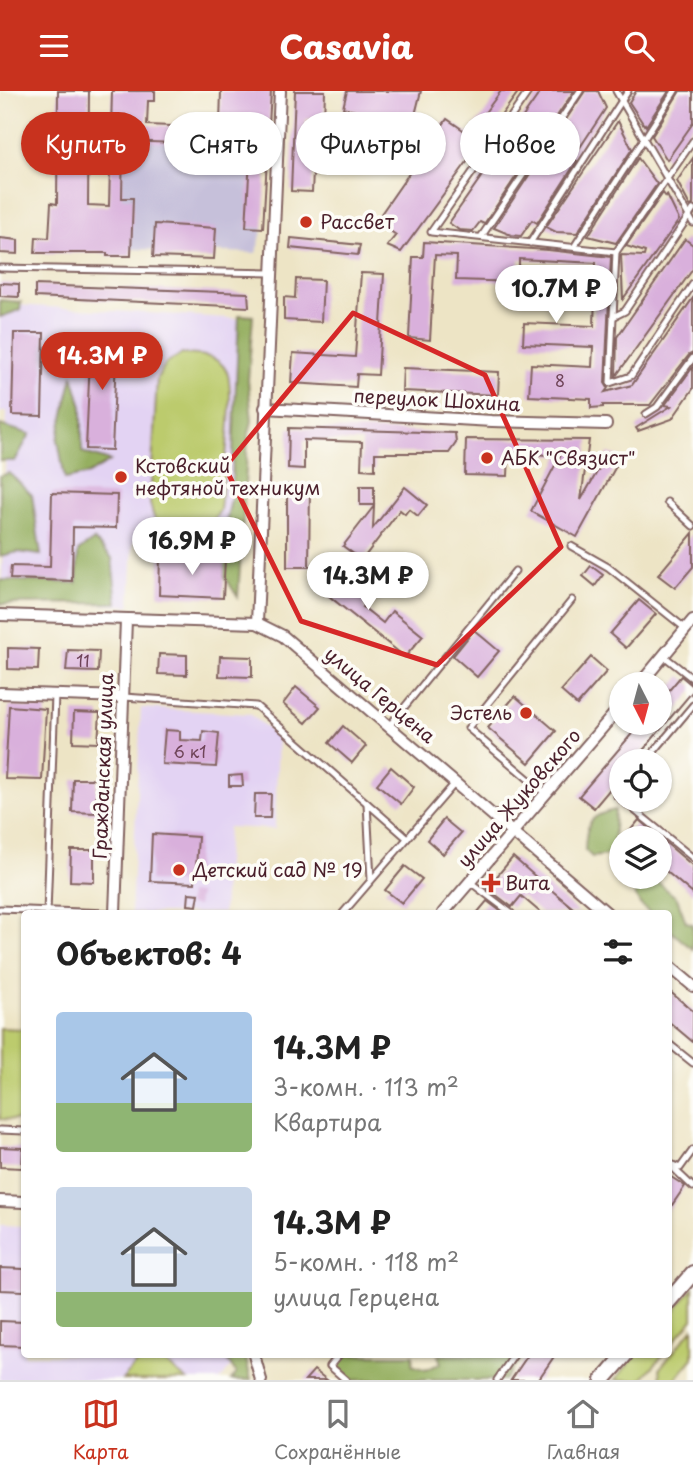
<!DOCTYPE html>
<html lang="ru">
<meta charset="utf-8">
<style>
body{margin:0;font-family:"Playpen Sans",sans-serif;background:#f2f2f2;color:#222;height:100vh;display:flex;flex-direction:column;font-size:26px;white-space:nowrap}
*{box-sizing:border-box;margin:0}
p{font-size:23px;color:#767676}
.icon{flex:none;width:38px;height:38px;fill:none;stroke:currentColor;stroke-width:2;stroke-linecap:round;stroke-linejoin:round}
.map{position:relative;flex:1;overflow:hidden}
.side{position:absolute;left:21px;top:819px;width:651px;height:448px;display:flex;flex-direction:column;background:#fff;border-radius:7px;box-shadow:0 2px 5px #0004}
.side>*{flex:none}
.hud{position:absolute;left:21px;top:21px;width:651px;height:63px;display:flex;gap:14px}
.needle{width:46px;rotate:174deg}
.fabs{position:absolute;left:609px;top:581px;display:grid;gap:14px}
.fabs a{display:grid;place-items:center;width:63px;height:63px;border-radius:50%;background:#fff;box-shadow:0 2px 5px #0004;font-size:35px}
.price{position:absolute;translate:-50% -60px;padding:0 16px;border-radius:24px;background:#fff;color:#222;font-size:23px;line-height:46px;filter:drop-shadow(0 2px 4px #0008)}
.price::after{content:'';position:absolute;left:50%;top:42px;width:21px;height:16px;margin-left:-10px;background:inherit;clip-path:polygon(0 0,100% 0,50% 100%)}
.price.selected{background:#c8321e;color:#fff}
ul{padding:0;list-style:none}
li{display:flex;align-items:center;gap:21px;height:175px;padding:0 35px}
li span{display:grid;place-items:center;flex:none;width:196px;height:140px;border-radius:7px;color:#555}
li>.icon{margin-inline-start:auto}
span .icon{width:84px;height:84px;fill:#fffc;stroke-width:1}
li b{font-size:30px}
h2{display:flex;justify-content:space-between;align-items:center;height:84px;padding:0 35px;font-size:30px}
.pill{padding:0 24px;border-radius:32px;background:#fff;box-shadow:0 2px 5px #0004;font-size:24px;line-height:63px}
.pill.selected{background:#c8321e;color:#fff}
header{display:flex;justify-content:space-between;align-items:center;height:91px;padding:0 35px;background:#c8321e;color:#fff;font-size:32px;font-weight:800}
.tabs{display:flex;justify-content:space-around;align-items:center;height:98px;border-top:2px solid #e0e0e0;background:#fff;font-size:19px;color:#767676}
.tabs a{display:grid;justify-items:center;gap:4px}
.tabs .selected{color:#c8321e}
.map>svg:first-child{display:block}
.built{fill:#e3d3f3}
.industrial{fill:#c6c0da}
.green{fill:#bccb6d;stroke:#83754c;stroke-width:2}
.forest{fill:#95af60;stroke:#706746;stroke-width:2}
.building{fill:#d9b0dc}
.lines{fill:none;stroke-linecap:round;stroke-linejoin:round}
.service-casing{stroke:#836461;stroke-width:9}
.minor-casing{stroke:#836461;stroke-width:14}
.tertiary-casing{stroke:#836461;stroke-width:18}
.service{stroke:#fff;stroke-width:5}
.minor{stroke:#fff;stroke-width:10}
.tertiary{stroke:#fff;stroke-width:14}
.marked{fill:none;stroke:#d62828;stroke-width:5;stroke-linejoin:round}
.poi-dot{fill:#c8321e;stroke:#fdfcf7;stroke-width:2.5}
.labels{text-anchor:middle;stroke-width:7;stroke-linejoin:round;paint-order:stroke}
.number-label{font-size:16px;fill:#6e4357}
.poi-label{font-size:19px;fill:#4a1f2b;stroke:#fdfcf7;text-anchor:start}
.street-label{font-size:19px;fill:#4a1f2b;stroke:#fdfcf7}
</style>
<header><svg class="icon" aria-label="menu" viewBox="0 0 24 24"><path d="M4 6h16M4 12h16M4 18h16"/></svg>Casavia<svg class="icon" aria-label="search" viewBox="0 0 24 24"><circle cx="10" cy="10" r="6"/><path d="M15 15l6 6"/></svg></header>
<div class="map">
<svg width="693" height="1289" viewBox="0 0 693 1289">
<rect width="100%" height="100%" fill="#fdfcf7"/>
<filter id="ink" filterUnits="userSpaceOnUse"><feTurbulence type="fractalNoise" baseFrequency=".0143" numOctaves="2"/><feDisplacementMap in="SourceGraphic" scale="14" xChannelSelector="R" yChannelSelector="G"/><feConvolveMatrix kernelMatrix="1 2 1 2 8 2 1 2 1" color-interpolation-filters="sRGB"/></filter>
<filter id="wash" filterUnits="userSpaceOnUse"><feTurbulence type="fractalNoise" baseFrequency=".00686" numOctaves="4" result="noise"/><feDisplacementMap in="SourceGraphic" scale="28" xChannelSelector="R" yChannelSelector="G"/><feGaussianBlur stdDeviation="1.57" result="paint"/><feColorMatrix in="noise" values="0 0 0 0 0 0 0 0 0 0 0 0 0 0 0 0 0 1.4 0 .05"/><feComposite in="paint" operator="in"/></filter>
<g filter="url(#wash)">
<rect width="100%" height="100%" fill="#ede4c5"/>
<g class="built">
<polygon points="0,213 244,228 233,455 133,451 130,515 1,508 7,321 0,321"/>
<polygon points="141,617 250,623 278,646 275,738 228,736 223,822 131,822"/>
<polygon points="0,1134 24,1135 24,1264 236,1264 239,1266 220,1289 0,1289"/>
</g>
<polygon class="industrial" points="123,49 251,53 246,136 263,137 256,162 131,158 133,107 122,107"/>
<g class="green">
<path d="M182,263C198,264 217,263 226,279C237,298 222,393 220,419L210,436C195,441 167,447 156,430C153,426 152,418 150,413L157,287L166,272Z"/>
<polygon points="0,937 24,938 24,1029 0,1028"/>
<polygon points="693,1197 693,1228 669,1256 669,1226"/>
<polygon points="693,1237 693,1267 675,1289 661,1289 660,1277"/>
<polygon points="143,1264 156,1264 187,1289 122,1289"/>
<polygon points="636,1264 663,1264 641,1289 615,1289"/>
</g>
<g class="forest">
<polygon points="0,209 21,211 20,219 0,226"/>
<polygon points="239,224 253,225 248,289 252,330 248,346 238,506 224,485 225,437 231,408"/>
<polygon points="73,284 82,316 82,361 110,370 89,383 65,388 58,349"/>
<polygon points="0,334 30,343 15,370 0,370"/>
<polygon points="9,382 32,404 41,464 18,461 0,465 0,385"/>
<polygon points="94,449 112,467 117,512 0,513 0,489 77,492 78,460"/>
<path d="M615,719L613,761L608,764L592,766L585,759C586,734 588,724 615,719Z"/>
<polygon points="651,786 677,807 686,831 693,833 693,858 669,839 668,822 650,822 640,813 626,787"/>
<polygon points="223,1264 245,1264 251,1289 231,1289 236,1282"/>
<polygon points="345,1264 413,1264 412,1274 426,1279 441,1272 438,1264 523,1264 504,1289 350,1289 336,1277"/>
</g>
<g id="blocks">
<g class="building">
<polygon points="58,0 89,0 88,114 109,115 112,0 155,0 155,10 148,10 147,34 171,35 171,41 205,42 205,53 123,50 122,107 133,107 131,165 107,165 107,162 35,162 36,146 49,147 51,112 57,113"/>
<polygon points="221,0 271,0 263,137 246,136 252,33 220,32"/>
<polygon points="295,0 325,0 324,28 306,28 304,61 314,62 312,101 291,100"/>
<polygon points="347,0 421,0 411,40 383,32 384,27 343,17"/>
<polygon points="501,0 519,0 401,161 387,155 396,144 376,130 447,28 469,43"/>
<polygon points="541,0 574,0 484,133 480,131 473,140 459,139 449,132"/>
<polygon points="585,0 598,0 606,17 573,67 577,70 537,132 532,129 521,145 511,144 494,137"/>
<polygon points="636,0 669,0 646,35 645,33 644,34 629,11"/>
<polygon points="680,0 693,0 693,32 667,69 652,45"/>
<polygon points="618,30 632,58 577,142 556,141 546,136"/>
<polygon points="638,67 657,93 616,152 588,145"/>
<polygon points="693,67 693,114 690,115 677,90"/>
<polygon points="663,102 666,106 667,104 679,129 623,208 621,164 644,165 645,161 626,155"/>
<polygon points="155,133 216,137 214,168 153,166"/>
<polygon points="0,147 18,149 18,163 0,162"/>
<polygon points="291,147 360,154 358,164 290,157"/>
<polygon points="685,148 693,154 693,178 616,285 617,246"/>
<polygon points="424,151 548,159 611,166 605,292 608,297 605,301 632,294 693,207 693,262 689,264 650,314 603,314 603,316 591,317 591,308 529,305 531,273 592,276 593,256 523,253 524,232 594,235 596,172 519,168 519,191 456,189 457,165 435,164 430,249 409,247 413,166 423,166"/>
<polygon points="361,182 384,183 378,284 357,283 356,296 291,292 293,262 355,266"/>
<polygon points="296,188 323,189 321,231 284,229 284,206 295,207"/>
<polygon points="0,192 19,193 19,206 0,205"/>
<polygon points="35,194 248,202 249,216 35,206"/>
<polygon points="14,242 44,242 42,325 12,324"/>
<polygon points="91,243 117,244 112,359 86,358"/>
<polygon points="693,276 693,298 672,328 638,340 636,337 671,315 665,314"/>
<polygon points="403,277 499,281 498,304 402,300"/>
<polygon points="289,337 455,342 456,352 449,362 375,362 375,379 361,378 362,351 304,349 304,378 288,377"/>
<polygon points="466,348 589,349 581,409 608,362 621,366 577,446 531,420 560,365 509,361 508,385 465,384"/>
<polygon points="287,394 310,395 309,476 287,476"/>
<rect x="360" y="395" width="14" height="19"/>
<polygon points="405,396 427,414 418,425 409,418 405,423 400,419 362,469 343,455 374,415 373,437"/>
<polygon points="52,402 117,404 116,437 73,436 72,490 10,488 11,475 50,476"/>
<polygon points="693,442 693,476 675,497 658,484"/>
<polygon points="160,465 225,468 223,507 159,504"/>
<polygon points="329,474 370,507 363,516 383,532 392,520 423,545 405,566 314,493"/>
<polygon points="591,475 603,484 595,495 583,485"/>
<polygon points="639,509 656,523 626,557 610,543"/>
<polygon points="474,539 499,560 477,586 453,565"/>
<polygon points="8,557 39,558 38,579 8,578"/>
<polygon points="68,559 99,560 98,581 66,580"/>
<polygon points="159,563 187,564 187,584 158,583"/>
<polygon points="220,565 252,566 252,586 219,585"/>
<polygon points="591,566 607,580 577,614 561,600"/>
<polygon points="681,585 693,595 693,600 634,670 621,670 621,685 594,717 579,705 641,632 660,632 660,610"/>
<polygon points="296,596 320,616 306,632 283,613"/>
<polygon points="515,605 556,640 529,672 488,637"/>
<polygon points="9,615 46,618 42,689 5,688"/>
<polygon points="74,621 100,622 98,652 73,651"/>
<polygon points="343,635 366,655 352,672 329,652"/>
<polygon points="165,639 180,640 180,649 202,650 203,640 219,642 216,676 162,673"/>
<polygon points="391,676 414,696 401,713 377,693"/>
<polygon points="242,684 243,695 229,695 229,685"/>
<polygon points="73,688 97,688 96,722 72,721"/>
<polygon points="255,703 271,703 270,727 254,727"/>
<polygon points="444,728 461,742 443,763 427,749"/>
<polygon points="639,729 693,775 693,803 660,775 660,747 624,747"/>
<polygon points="152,743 198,746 195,792 150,790"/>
<polygon points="71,759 94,759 94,791 70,790"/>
<polygon points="513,766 537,787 579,822 541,822 521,805 512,816 487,797"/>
<polygon points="405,775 422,788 402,812 385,799"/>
<polygon points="189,802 199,803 197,815 188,814"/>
<polygon points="487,810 503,822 477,822"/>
<polygon points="668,899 693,920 693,951 668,930"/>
<polygon points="0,1056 23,1057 22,1077 0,1076"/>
<polygon points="668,1084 685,1095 668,1120"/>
<polygon points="0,1177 24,1178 24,1200 0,1199"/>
<polygon points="0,1230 24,1231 24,1255 0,1254"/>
<polygon points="528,1264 555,1264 538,1289 511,1289"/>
<polygon points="314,1279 327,1289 305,1289"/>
</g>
</g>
</g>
<g filter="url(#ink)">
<use href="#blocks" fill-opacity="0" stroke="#836461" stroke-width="2"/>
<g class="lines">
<defs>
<g id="service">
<polyline points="529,0 431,141 616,161 610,292 631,285 693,193"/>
<polyline points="616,0 693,132"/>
<polyline points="481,146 580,0"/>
<polyline points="530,152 628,0"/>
<polyline points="574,156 675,0"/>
<polyline points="616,161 693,50"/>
<polyline points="0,177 271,182"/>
<polyline points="613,226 625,220 693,119"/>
<polyline points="646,323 657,316 693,267"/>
<polyline points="667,411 693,435"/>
<polyline points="571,455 608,476 686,538"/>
<polyline points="664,565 693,588"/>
<polyline points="124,606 256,615 407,747"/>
<polyline points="389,635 515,480"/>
<polyline points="646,670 693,614"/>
<polyline points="621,700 617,705 621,708"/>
<polyline points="545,702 468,637 572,509"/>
<polyline points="622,709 693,767"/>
<polyline points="367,712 371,789"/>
<polyline points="470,791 511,822"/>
<polyline points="0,818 108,822"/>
<polyline points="47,822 55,604"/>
<polyline points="343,822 456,691"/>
<polyline points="668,952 693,972"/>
<polyline points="0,1039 24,1040"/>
<polyline points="668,1072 680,1077 693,1059"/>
<polyline points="670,1074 693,1096"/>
<polyline points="339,1264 330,1275 346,1289"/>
<polyline points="497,1289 514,1264"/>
</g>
<g id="minor">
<polyline points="265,317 492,330 606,333"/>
<polyline points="0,524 257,532 283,545 607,822"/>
<polyline points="257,532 280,0"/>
<polyline points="640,593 693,529"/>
<polyline points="0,602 123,606"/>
<polyline points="115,822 126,529"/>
<polyline points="443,822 621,615"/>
<polyline points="668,874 693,895"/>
<polyline points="0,1110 24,1111"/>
<polyline points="254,1264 261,1289"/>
</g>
<g id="tertiary">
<polyline points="668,1211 693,1182"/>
<polyline points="603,1289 625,1264"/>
</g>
</defs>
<use href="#service" class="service-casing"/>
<use href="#minor" class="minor-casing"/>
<use href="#tertiary" class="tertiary-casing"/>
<use href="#service" class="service"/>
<use href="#minor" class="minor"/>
<use href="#tertiary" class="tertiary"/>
</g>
</g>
<path class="marked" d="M353,222L485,284L561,456L437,574L301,530L225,376Z"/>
<g class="poi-dot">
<circle cx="306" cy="131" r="7"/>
<circle cx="487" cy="367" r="7"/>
<circle cx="121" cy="386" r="7"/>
<circle cx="526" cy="622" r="7"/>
<circle cx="179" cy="779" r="7"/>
<path d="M487.5 781.5h7v7h7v7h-7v7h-7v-7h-7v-7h7z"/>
</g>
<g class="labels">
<g class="number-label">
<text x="560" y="296">8</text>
<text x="83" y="576">11</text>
<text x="190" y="667">6 к1</text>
</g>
<g class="poi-label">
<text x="320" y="138">Рассвет</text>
<text x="501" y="374">АБК "Связист"</text>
<text x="135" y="382">Кстовский<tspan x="135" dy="22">нефтяной техникум</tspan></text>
<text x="512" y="629" text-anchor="end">Эстель</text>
<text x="193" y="786">Детский сад № 19</text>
<text x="505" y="799">Вита</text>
</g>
<g class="street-label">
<text transform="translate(437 309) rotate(3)" y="7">переулок Шохина</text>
<text transform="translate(380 604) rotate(40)" y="7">улица Герцена</text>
<text transform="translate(103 675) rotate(-88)" y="7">Гражданская улица</text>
<text transform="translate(519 707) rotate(-49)" y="7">улица Жуковского</text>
</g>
</g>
</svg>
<div class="fabs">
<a><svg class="needle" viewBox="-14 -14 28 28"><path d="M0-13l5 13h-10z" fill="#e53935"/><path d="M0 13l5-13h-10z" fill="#767676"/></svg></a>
<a><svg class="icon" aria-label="locate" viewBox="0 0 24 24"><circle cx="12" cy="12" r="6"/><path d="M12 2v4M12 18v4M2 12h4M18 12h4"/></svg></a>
<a><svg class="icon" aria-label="layers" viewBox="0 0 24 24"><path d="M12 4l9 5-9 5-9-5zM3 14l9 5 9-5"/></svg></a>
</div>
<b class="price" style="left:556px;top:234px">10.7M ₽</b>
<b class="price selected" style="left:102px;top:301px">14.3M ₽</b>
<b class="price" style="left:192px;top:486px">16.9M ₽</b>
<b class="price" style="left:368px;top:521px">14.3M ₽</b>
<div class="hud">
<a class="pill selected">Купить</a>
<a class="pill">Снять</a>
<a class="pill">Фильтры</a>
<a class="pill">Новое</a>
</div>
<section class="side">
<h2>Объектов: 4<svg class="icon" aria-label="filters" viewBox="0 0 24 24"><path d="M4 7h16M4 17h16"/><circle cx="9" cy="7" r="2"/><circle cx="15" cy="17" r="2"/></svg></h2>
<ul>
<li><span style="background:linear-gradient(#a9c7e8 65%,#8fb573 0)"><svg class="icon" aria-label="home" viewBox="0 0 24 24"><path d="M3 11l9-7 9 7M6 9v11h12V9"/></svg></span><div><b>14.3M ₽</b><p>3-комн. · 113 m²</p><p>Квартира</p></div></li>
<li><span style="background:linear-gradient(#c9d6e8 75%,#8fb573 0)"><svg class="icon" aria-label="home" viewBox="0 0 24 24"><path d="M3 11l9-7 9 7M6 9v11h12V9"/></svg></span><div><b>14.3M ₽</b><p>5-комн. · 118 m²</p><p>улица Герцена</p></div></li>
</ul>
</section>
</div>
<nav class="tabs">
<a class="selected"><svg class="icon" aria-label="map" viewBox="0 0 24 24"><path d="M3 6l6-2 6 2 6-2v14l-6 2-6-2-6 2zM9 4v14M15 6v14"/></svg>Карта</a>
<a><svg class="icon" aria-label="saved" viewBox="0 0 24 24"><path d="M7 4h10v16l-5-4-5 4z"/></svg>Сохранённые</a>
<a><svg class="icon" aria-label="home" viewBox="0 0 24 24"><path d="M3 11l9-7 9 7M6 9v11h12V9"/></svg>Главная</a>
</nav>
